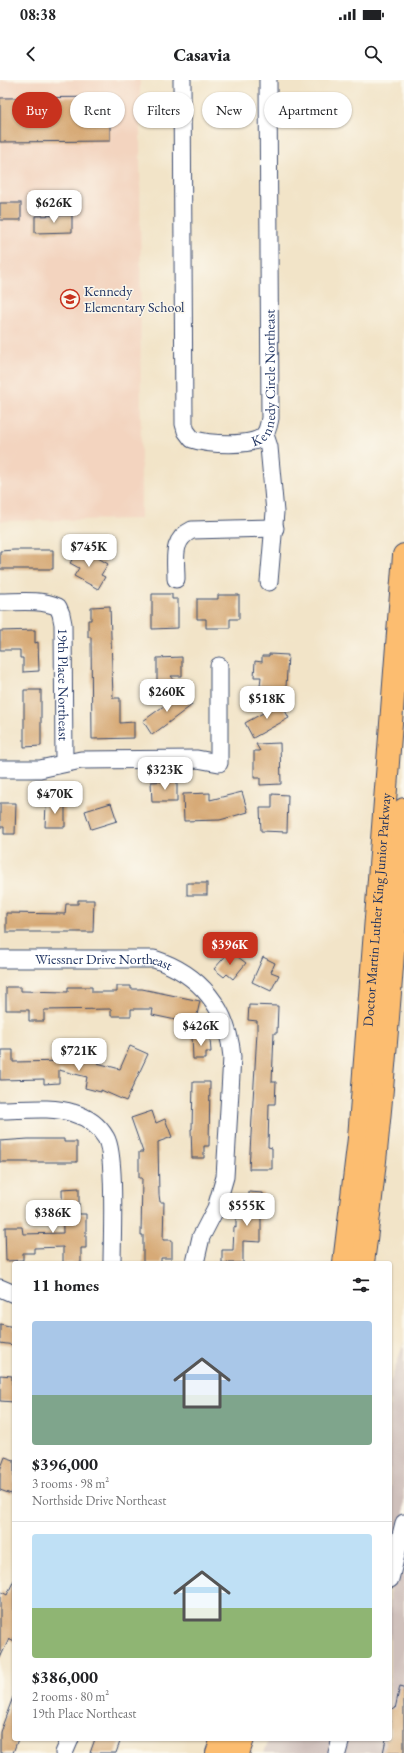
<!DOCTYPE html>
<meta charset="utf-8">
<style>
body{margin:0;font-family:"EB Garamond",serif;background:#f2f2f2;color:#202124;height:100vh;display:flex;flex-direction:column;font-size:15px;white-space:nowrap}
*{box-sizing:border-box;margin:0}
p{font-size:13px;color:#757577}
.icon{flex:none;width:22px;height:22px;fill:none;stroke:currentColor;stroke-width:2;stroke-linecap:round;stroke-linejoin:round}
.map{position:relative;flex:1;overflow:hidden}
.side{position:absolute;left:12px;top:1181px;width:380px;height:480px;display:flex;flex-direction:column;background:#fff;border-radius:4px;box-shadow:0 1px 3px #0004}
.side>*{flex:none}
.guide{position:absolute;left:12px;top:12px;width:380px;height:36px;display:flex;gap:8px}
.price{position:absolute;translate:-50% -34px;padding:0 9px;border-radius:8px;background:#fff;color:#222;font-size:13px;line-height:26px;filter:drop-shadow(0 1px 2px #0008)}
.price::after{content:'';position:absolute;left:50%;top:24px;width:12px;height:9px;margin-left:-6px;background:inherit;clip-path:polygon(0 0,100% 0,50% 100%)}
.price.active{background:#c8321e;color:#fff}
ul{padding:0;list-style:none}
li{display:grid;align-content:center;gap:8px;height:212px;padding:0 20px}
li+li{border-top:1px solid #e0e0e0}
li span{display:grid;place-items:center;height:124px;border-radius:4px;color:#555}
li>.icon{margin-inline-start:auto}
span .icon{width:72px;height:72px;fill:#fffc;stroke-width:1}
li b{font-size:17px}
h2{display:flex;justify-content:space-between;align-items:center;height:48px;padding:0 20px;font-size:17px}
.chip{padding:0 14px;border-radius:18px;background:#fff;box-shadow:0 1px 3px #0004;font-size:14px;line-height:36px}
.chip.active{background:#c8321e;color:#fff}
.status{display:flex;justify-content:space-between;align-items:center;height:28px;padding:0 20px;background:#fff;direction:ltr}
.status svg{height:11px;fill:currentColor}
header{display:flex;justify-content:space-between;align-items:center;height:52px;padding:0 20px;background:#fff;font-size:18px;font-weight:800}
.map>svg:first-child{display:block}
.built{fill:#f3d4bf}
.industrial{fill:#cfc0bb}
.building{fill:#d7aa77}
.lines{fill:none;stroke-linecap:round;stroke-linejoin:round}
.minor-casing{stroke:#3b4a6e;stroke-width:19}
.highway-casing{stroke:#3b4a6e;stroke-width:24}
.minor{stroke:#fff;stroke-width:17}
.highway{stroke:#fcbd6f;stroke-width:22}
.labels{text-anchor:middle;stroke-width:3;stroke-linejoin:round;paint-order:stroke}
.poi-label{font-size:14px;fill:#1b2f5e;stroke:#fbf7ec;text-anchor:start}
.street-label{font-size:14px;fill:#1b2f5e;stroke:#fbf7ec}
</style>
<div class="status"><b>08:38</b><svg viewBox="0 0 49 12"><path d="M0 12V9h3v3zM5 12V6h3v6zM10 12V3h3v9zM15 12V0h3v12zM26 1h20v11H26zM47 4h2v5h-2z"/></svg></div>
<header><svg class="icon" aria-label="back" viewBox="0 0 24 24"><path d="M15 5l-7 7 7 7"/></svg>Casavia<svg class="icon" aria-label="search" viewBox="0 0 24 24"><circle cx="10" cy="10" r="6"/><path d="M15 15l6 6"/></svg></header>
<div class="map">
<svg width="404" height="1673" viewBox="0 0 404 1673">
<rect width="100%" height="100%" fill="#fbf7ec"/>
<filter id="ink" filterUnits="userSpaceOnUse"><feTurbulence type="fractalNoise" baseFrequency=".025" numOctaves="2"/><feDisplacementMap in="SourceGraphic" scale="8" xChannelSelector="R" yChannelSelector="G"/><feConvolveMatrix kernelMatrix="1 2 1 2 8 2 1 2 1" color-interpolation-filters="sRGB"/></filter>
<filter id="wash" filterUnits="userSpaceOnUse"><feTurbulence type="fractalNoise" baseFrequency=".012" numOctaves="4" result="noise"/><feDisplacementMap in="SourceGraphic" scale="16" xChannelSelector="R" yChannelSelector="G"/><feGaussianBlur stdDeviation="0.9" result="paint"/><feColorMatrix in="noise" values="0 0 0 0 0 0 0 0 0 0 0 0 0 0 0 0 0 1.4 0 .05"/><feComposite in="paint" operator="in"/></filter>
<g filter="url(#wash)">
<rect width="100%" height="100%" fill="#f2e4c8"/>
<polygon class="built" points="0,0 140,0 141,439 0,441"/>
<polygon class="industrial" points="404,1262 404,1673 264,1673 269,1659 390,1659 390,1303"/>
<g id="blocks">
<g class="building">
<polygon points="110,17 110,61 0,62 0,18"/>
<rect x="0" y="123" width="21" height="17"/>
<polygon points="72,135 72,152 35,153 35,136"/>
<polygon points="80,467 108,484 101,495 105,497 98,509 74,496 79,488 70,483"/>
<polygon points="14,470 53,470 53,489 0,489 0,471"/>
<polygon points="152,514 172,514 172,519 178,519 178,548 152,549"/>
<polygon points="218,515 239,515 239,539 230,539 230,548 206,548 206,539 197,539 197,519 218,519"/>
<polygon points="110,526 113,618 120,618 120,643 134,642 134,658 92,659 91,557 88,557 88,540 91,540 91,527"/>
<polygon points="35,550 35,563 38,562 39,591 23,592 23,578 20,578 20,570 0,570 0,551"/>
<polygon points="269,574 288,575 286,607 260,606 261,597 254,597 255,581 262,582 262,576 269,576"/>
<polygon points="182,577 182,596 171,596 175,601 157,601 157,578"/>
<polygon points="24,610 41,610 41,666 24,667"/>
<polygon points="183,612 192,625 152,655 143,641"/>
<polygon points="281,623 289,638 253,658 245,643"/>
<polygon points="280,663 281,704 260,705 260,698 254,698 254,671 260,671 256,664"/>
<polygon points="177,696 177,722 152,722 151,702 168,701 168,697"/>
<polygon points="242,712 248,732 220,740 184,741 183,714 210,713 210,720"/>
<polygon points="272,714 288,715 287,752 261,751 260,728 272,728"/>
<polygon points="0,723 16,723 15,754 4,754 4,747 0,747"/>
<polygon points="46,723 65,723 65,747 45,747"/>
<polygon points="111,723 117,741 91,749 85,731"/>
<rect x="187" y="803" width="20" height="12"/>
<polygon points="78,820 94,820 93,852 6,852 6,833 65,834 66,824 78,824"/>
<polygon points="230,871 246,883 233,899 227,894 224,897 214,889"/>
<polygon points="263,877 275,883 271,892 279,895 271,911 252,902"/>
<polygon points="117,906 131,906 131,909 142,909 200,921 195,944 152,935 153,929 131,929 131,936 111,936 111,929 44,930 44,941 29,941 29,930 6,930 6,907 21,907 21,911 68,912 68,907 92,907 92,912 117,912"/>
<polygon points="249,925 278,926 277,953 274,953 272,1002 276,1002 275,1024 269,1024 268,1067 272,1068 272,1089 249,1089 257,952 257,941 248,940"/>
<polygon points="192,955 203,955 203,958 210,958 211,972 206,972 206,979 193,979"/>
<polygon points="130,966 148,974 126,1021 101,1010 101,1012 85,1008 87,997 59,990 59,1003 44,1004 44,999 0,1000 0,977 2,977 2,970 13,970 13,982 69,981 70,976 86,980 87,975 98,977 97,983 120,989"/>
<polygon points="193,1002 210,1002 209,1066 204,1066 204,1078 192,1078 191,1049 192,1049"/>
<polygon points="152,1031 156,1043 165,1039 172,1057 158,1062 159,1115 160,1122 164,1122 163,1160 172,1160 172,1178 161,1178 161,1183 143,1183 143,1155 141,1155 142,1098 139,1098 139,1072 143,1072 131,1038"/>
<polygon points="28,1059 64,1059 64,1062 77,1062 77,1082 0,1082 0,1061"/>
<polygon points="79,1108 79,1134 86,1134 86,1168 81,1168 81,1183 63,1183 63,1167 34,1168 34,1173 23,1173 23,1180 6,1181 5,1147 22,1147 23,1154 63,1153 62,1109"/>
<polygon points="249,1112 263,1113 263,1122 268,1123 268,1135 261,1135 261,1162 243,1161 243,1183 222,1183 222,1170 233,1170 234,1147 236,1148 236,1138 242,1138 243,1120 249,1120"/>
<polygon points="0,1244 14,1247 14,1265 0,1263"/>
<polygon points="0,1295 12,1296 12,1304 14,1304 14,1322 0,1321"/>
<polygon points="5,1377 14,1380 14,1407 11,1414 0,1410 0,1390"/>
<polygon points="14,1500 14,1562 9,1559 0,1578 0,1511 7,1515"/>
<polygon points="400,1606 404,1607 404,1673 383,1673 386,1659 390,1659 390,1628 395,1629"/>
<polygon points="13,1617 14,1659 18,1659 13,1673 0,1673 0,1652"/>
<polygon points="95,1659 121,1659 116,1673 90,1673"/>
</g>
</g>
</g>
<g filter="url(#ink)">
<use href="#blocks" fill-opacity="0" stroke="#3b4a6e" stroke-width="1"/>
<g class="lines">
<defs>
<g id="minor">
<path id="s1" d="M182,0L184,344L186,351L192,359C206,364 254,368 264,355C268,351 269,343 270,338L268,0"/>
<polyline points="265,355 269,367 275,432 269,502"/>
<path d="M176,499C176,478 171,460 192,450L275,448"/>
<path id="s2" d="M0,522C19,522 40,519 58,527L61,534L63,544L64,683"/>
<polyline points="0,689 40,689 81,680 197,679 219,683 219,586"/>
<path id="s3" d="M0,879H154C200,894 228,928 232,977L225,1097L216,1128L201,1157L195,1183"/>
<path d="M0,1030C21,1030 53,1026 73,1033C87,1037 99,1046 106,1058C116,1075 112,1159 112,1183"/>
<polyline points="0,1208 14,1214"/>
<polyline points="390,1499 404,1443"/>
<polyline points="64,1673 70,1659"/>
<polyline points="337,1673 341,1659"/>
</g>
<g id="highway">
<path id="s4" d="M344,1183L359,1058L404,475"/>
<path d="M363,1183C383,1032 392,881 404,729"/>
<polyline points="217,1673 222,1659"/>
<polyline points="238,1673 243,1659"/>
</g>
</defs>
<use href="#minor" class="minor-casing"/>
<use href="#highway" class="highway-casing"/>
<use href="#minor" class="minor"/>
<use href="#highway" class="highway"/>
</g>
</g>
<defs>
<symbol id="school-ring" viewBox="-11 -11 22 22"><circle r="9.5" fill="#fbf7ec" stroke="#c8321e" stroke-width="1.5"/><path d="M0-5L7-2L0 1L-7-2ZM-4 1L0 2.5L4 1V4Q0 6-4 4Z" fill="#c8321e"/></symbol>
</defs>
<g fill-rule="evenodd">
<use href="#school-ring" x="59" y="208" width="22" height="22"/>
</g>
<g class="labels">
<g class="poi-label">
<text x="84" y="216">Kennedy<tspan x="84" dy="16">Elementary School</tspan></text>
</g>
<g class="street-label">
<text dy="5" stroke="none"><textPath href="#s1" startOffset="492">Kennedy Circle Northeast</textPath></text>
<text dy="5" stroke="none"><textPath href="#s2" startOffset="137">19th Place Northeast</textPath></text>
<text dy="5" stroke="none"><textPath href="#s4" startOffset="355">Doctor Martin Luther King Junior Parkway</textPath></text>
<text dy="5" stroke="none"><textPath href="#s3" startOffset="104">Wiessner Drive Northeast</textPath></text>
</g>
</g>
</svg>
<b class="price" style="left:54px;top:144px">$626K</b>
<b class="price" style="left:89px;top:488px">$745K</b>
<b class="price" style="left:167px;top:633px">$260K</b>
<b class="price" style="left:267px;top:640px">$518K</b>
<b class="price" style="left:165px;top:711px">$323K</b>
<b class="price" style="left:55px;top:735px">$470K</b>
<b class="price active" style="left:230px;top:886px">$396K</b>
<b class="price" style="left:201px;top:967px">$426K</b>
<b class="price" style="left:79px;top:992px">$721K</b>
<b class="price" style="left:247px;top:1147px">$555K</b>
<b class="price" style="left:53px;top:1154px">$386K</b>
<div class="guide">
<a class="chip active">Buy</a>
<a class="chip">Rent</a>
<a class="chip">Filters</a>
<a class="chip">New</a>
<a class="chip">Apartment</a>
</div>
<section class="side">
<h2>11 homes<svg class="icon" aria-label="filters" viewBox="0 0 24 24"><path d="M4 7h16M4 17h16"/><circle cx="9" cy="7" r="2"/><circle cx="15" cy="17" r="2"/></svg></h2>
<ul>
<li><span style="background:linear-gradient(#a9c7e8 60%,#7fa58c 0)"><svg class="icon" aria-label="home" viewBox="0 0 24 24"><path d="M3 11l9-7 9 7M6 9v11h12V9"/></svg></span><div><b>$396,000</b><p>3 rooms · 98 m²</p><p>Northside Drive Northeast</p></div></li>
<li><span style="background:linear-gradient(#bfe0f5 60%,#8fb573 0)"><svg class="icon" aria-label="home" viewBox="0 0 24 24"><path d="M3 11l9-7 9 7M6 9v11h12V9"/></svg></span><div><b>$386,000</b><p>2 rooms · 80 m²</p><p>19th Place Northeast</p></div></li>
</ul>
</section>
</div>
